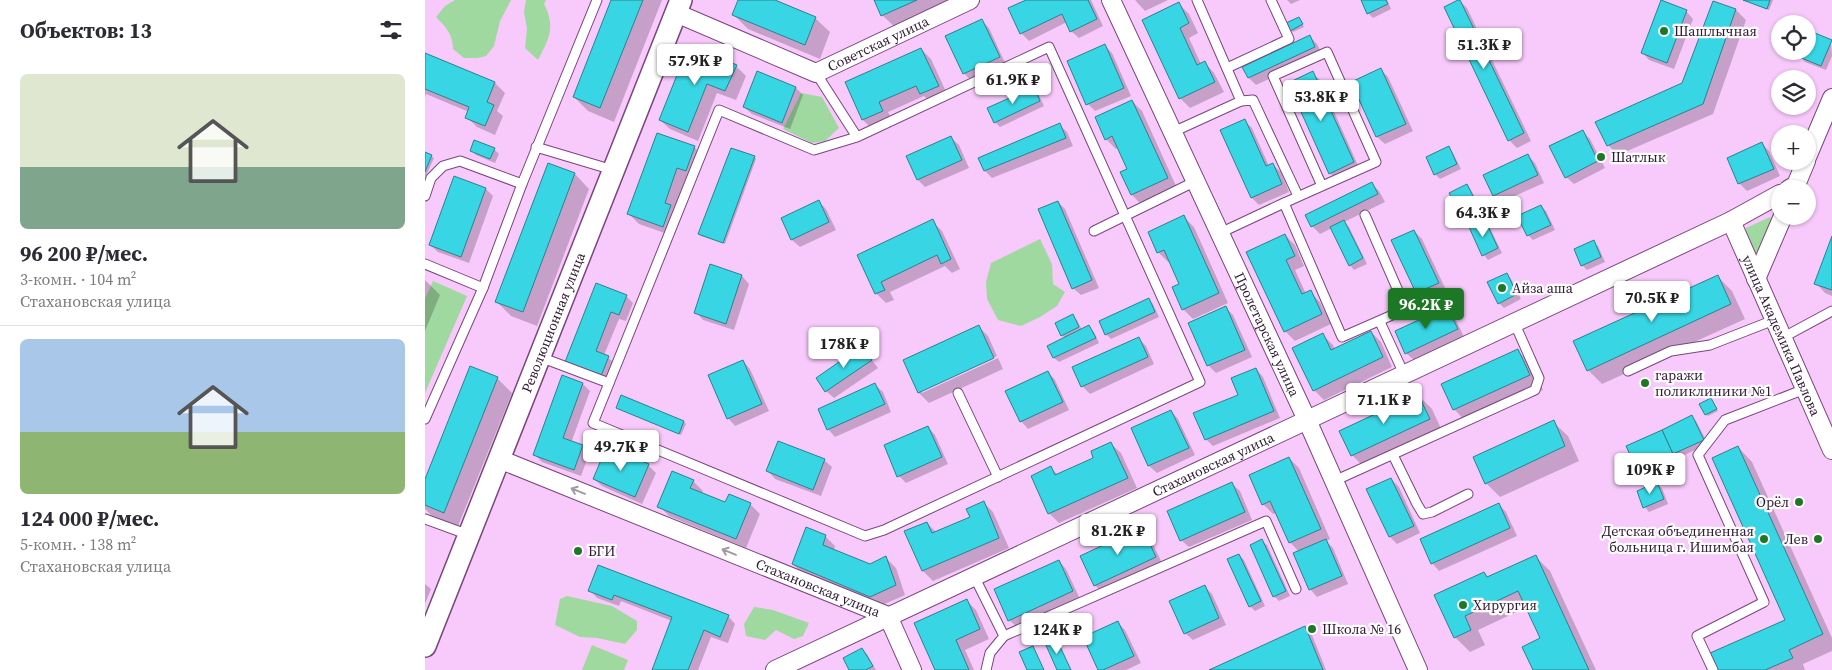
<!DOCTYPE html>
<html lang="ru">
<meta charset="utf-8">
<style>
body{margin:0;font-family:"Source Serif 4",serif;background:#f7f7f7;color:#2b2b33;height:100vh;display:flex;flex-direction:column;font-size:19px;white-space:nowrap}
*{box-sizing:border-box;margin:0}
p{font-size:16px;color:#7c7c81}
.icon{flex:none;width:28px;height:28px;fill:none;stroke:currentColor;stroke-width:2;stroke-linecap:round;stroke-linejoin:round}
.map{position:relative;flex:1;overflow:hidden}
.drawer{display:flex;flex-direction:column;background:#fff;width:425px}
.drawer>*{flex:none}
.fabs{position:absolute;left:1346px;top:15px;display:grid;gap:10px}
.fabs a{display:grid;place-items:center;width:45px;height:45px;border-radius:50%;background:#fff;box-shadow:0 1px 4px #0004;font-size:25px}
.price{position:absolute;translate:-50% -42px;padding:0 11px;border-radius:5px;background:#fff;color:#222;font-size:16px;line-height:32px;filter:drop-shadow(0 1px 2px #0008)}
.price::after{content:'';position:absolute;left:50%;top:30px;width:15px;height:11px;margin-left:-8px;background:inherit;clip-path:polygon(0 0,100% 0,50% 100%)}
.price.on{background:#1d7826;color:#fff}
ul{padding:0;list-style:none}
li{display:grid;align-content:center;gap:10px;height:265px;padding:0 20px}
li+li{border-top:1px solid #e1e1e2}
li span{display:grid;place-items:center;height:155px;border-radius:8px;color:#555}
li>.icon{margin-inline-start:auto}
span .icon{width:90px;height:90px;fill:#fffc;stroke-width:1}
li b{font-size:21px}
h2{display:flex;justify-content:space-between;align-items:center;height:60px;padding:0 20px;font-size:21px}
main{display:flex;flex:1;min-height:0}
.map>svg:first-child{display:block}
.green{fill:#a0d99f}
.shadow{fill:#0003}
.building{fill:#38d6e4;stroke:#28838c}
.lines{fill:none;stroke-linecap:round;stroke-linejoin:round}
.service-casing{stroke:#79467d;stroke-width:11}
.minor-casing{stroke:#79467d;stroke-width:20}
.tertiary-casing{stroke:#79467d;stroke-width:24}
.service{stroke:#fff;stroke-width:9}
.minor{stroke:#fff;stroke-width:18}
.tertiary{stroke:#fff;stroke-width:21}
.oneway{stroke:#a198a2}
.poi-dot{fill:#1d7826;stroke:#fcfcfc;stroke-width:2}
.labels{text-anchor:middle;stroke-width:4.5;stroke-linejoin:round;paint-order:stroke}
.poi-label{font-size:14px;fill:#2e1930;stroke:#fcfcfc;text-anchor:start}
.street-label{font-size:14px;fill:#2e1930;stroke:#fcfcfc}
</style>
<main>
<section class="drawer">
<h2>Объектов: 13<svg class="icon" aria-label="filters" viewBox="0 0 24 24"><path d="M4 7h16M4 17h16"/><circle cx="9" cy="7" r="2"/><circle cx="15" cy="17" r="2"/></svg></h2>
<ul>
<li><span style="background:linear-gradient(#dfe7d0 60%,#7fa58c 0)"><svg class="icon" aria-label="home" viewBox="0 0 24 24"><path d="M3 11l9-7 9 7M6 9v11h12V9"/></svg></span><div><b>96 200 ₽/мес.</b><p>3-комн. · 104 m²</p><p>Стахановская улица</p></div></li>
<li><span style="background:linear-gradient(#a9c7e8 60%,#8fb573 0)"><svg class="icon" aria-label="home" viewBox="0 0 24 24"><path d="M3 11l9-7 9 7M6 9v11h12V9"/></svg></span><div><b>124 000 ₽/мес.</b><p>5-комн. · 138 m²</p><p>Стахановская улица</p></div></li>
</ul>
</section>
<div class="map">
<svg width="1407" height="670" viewBox="0 0 1407 670">
<rect width="100%" height="100%" fill="#f8c9fb"/>
<g class="green">
<path d="M30,0H86L75,21L69,46L61,56L53,58H39L28,49C28,35 21,27 11,17L20,6Z"/>
<path d="M101,0H121L119,4C131,27 124,39 113,60L100,48L102,29L99,12Z"/>
<polygon points="376,93 397,97 414,128 400,141 387,143 358,129"/>
<polygon points="1345,217 1350,225 1332,258 1319,237 1321,228"/>
<polygon points="615,239 627,264 628,284 640,292 632,306 615,317 596,326 573,320 562,299 561,282 566,263"/>
<polygon points="8,281 42,296 0,393 0,299"/>
<polygon points="142,596 187,606 212,621 212,630 200,644 172,638 155,637 130,625 135,599"/>
<polygon points="329,607 348,610 384,623 378,636 369,639 351,630 340,640 321,636 319,624"/>
<polygon points="167,645 203,660 199,670 157,670"/>
</g>
<g class="shadow">
<polygon points="188,0 237,0 189,122 163,111 149,97"/>
<polygon points="314,0 347,0 390,18 405,32 395,59 323,29 308,14"/>
<polygon points="451,0 539,0 472,29 457,15"/>
<polygon points="604,0 666,0 678,26 654,38 646,31 642,22 604,41 596,33 585,9"/>
<polygon points="710,0 743,0 720,11"/>
<polygon points="862,0 875,0 866,4"/>
<polygon points="937,0 962,0 966,9 948,18 943,13"/>
<polygon points="1317,0 1348,0 1344,10"/>
<polygon points="1035,1 1042,8 1106,141 1092,148 1084,140 1020,8"/>
<polygon points="1288,2 1311,10 1321,20 1288,114 1193,155 1183,145 1258,84"/>
<polygon points="754,4 764,14 773,33 764,38 776,64 780,63 789,73 799,92 765,108 755,98"/>
<polygon points="1261,11 1268,19 1249,69 1224,60 1217,52"/>
<polygon points="875,20 879,27 868,32 866,30"/>
<polygon points="557,21 564,28 581,65 546,81 539,73"/>
<polygon points="885,37 892,44 897,54 831,85 824,78"/>
<polygon points="1406,42 1407,56 1401,70 1380,62 1376,57 1382,51"/>
<polygon points="680,46 687,53 706,96 670,111 663,104"/>
<polygon points="265,47 311,66 321,76 311,100 292,93 273,141 245,129 235,120"/>
<polygon points="496,49 506,59 523,96 506,103 499,96 463,112 468,121 448,130 438,120 421,83"/>
<polygon points="0,55 70,83 80,93 72,111 78,116 70,135 52,127 42,117 44,112 1,94 0,97"/>
<polygon points="956,70 963,77 988,131 960,144 952,137 928,83"/>
<polygon points="332,73 371,88 378,95 365,129 327,114 319,107"/>
<polygon points="887,73 895,80 935,170 912,180 905,173"/>
<polygon points="608,88 613,93 619,106 575,127 570,122"/>
<polygon points="707,101 717,111 752,188 717,205 707,195 697,173 704,169 694,147 691,149 681,139"/>
<polygon points="819,120 827,128 844,166 848,165 856,172 864,192 834,205 827,198 797,131"/>
<polygon points="634,125 642,132 648,146 567,178 560,171"/>
<polygon points="1157,131 1165,139 1180,168 1149,184 1141,177"/>
<polygon points="526,138 534,145 544,168 500,187 493,180"/>
<polygon points="1337,144 1344,151 1355,176 1322,191 1314,183"/>
<polygon points="269,147 279,157 271,180 262,177 250,211 248,236 214,224 204,214"/>
<polygon points="1023,148 1028,153 1036,169 1015,179 1010,174"/>
<polygon points="69,149 74,154 70,163 51,155 46,150"/>
<polygon points="0,153 9,158 0,178"/>
<polygon points="1103,156 1110,163 1119,183 1076,202 1069,195"/>
<polygon points="329,157 331,159 300,244 276,236 274,234"/>
<polygon points="123,164 150,174 164,189 112,326 86,316 71,301"/>
<polygon points="947,184 954,191 960,202 919,222 924,227 942,264 929,270 925,265 907,228 895,234 887,226"/>
<polygon points="1042,185 1046,190 1059,215 1043,224 1038,219 1025,193"/>
<polygon points="61,189 68,196 44,263 13,252 5,245"/>
<polygon points="393,201 401,209 411,230 375,247 367,240 357,218"/>
<polygon points="633,202 640,209 674,288 656,295 648,288"/>
<polygon points="1116,206 1121,211 1130,230 1108,240 1103,235"/>
<polygon points="759,217 769,227 803,303 768,319 758,309 756,285 745,261 743,262 733,252"/>
<polygon points="507,221 517,231 535,269 527,273 520,266 465,292 469,300 461,303 451,293 433,255"/>
<polygon points="1059,221 1064,226 1077,253 1063,260 1059,255"/>
<polygon points="989,231 997,239 1021,290 999,300 992,293 968,241"/>
<polygon points="860,235 870,245 879,266 870,270 881,294 885,292 895,302 906,324 870,341 860,331"/>
<polygon points="1407,239 1407,296 1400,293 1391,283"/>
<polygon points="1168,242 1173,246 1180,262 1162,270 1157,265"/>
<polygon points="286,266 317,276 324,284 309,330 278,320 271,312"/>
<polygon points="1082,274 1086,279 1096,299 1079,308 1074,303"/>
<polygon points="1293,277 1307,291 1320,319 1177,384 1163,370"/>
<polygon points="0,280 15,295 0,331"/>
<polygon points="172,284 201,296 208,303 201,321 194,319 179,355 191,364 183,383 149,369"/>
<polygon points="723,299 728,304 734,317 686,339 681,334"/>
<polygon points="801,308 808,315 827,357 791,373 783,365"/>
<polygon points="1022,308 1029,316 1039,337 989,360 981,353"/>
<polygon points="647,316 652,320 657,330 664,327 669,332 674,343 634,362 629,358 623,346 640,338 637,335"/>
<polygon points="553,326 563,336 572,356 497,390 497,393 573,358 578,369 504,403 494,393 479,360"/>
<polygon points="946,332 956,342 967,367 899,400 889,390 898,335 908,345 910,350"/>
<polygon points="714,339 721,346 729,364 665,394 657,386"/>
<polygon points="437,347 453,368 409,398 401,391"/>
<polygon points="1092,350 1107,365 1118,390 1043,424 1029,409"/>
<polygon points="318,361 325,369 344,411 310,426 303,418"/>
<polygon points="831,369 838,377 855,418 788,446 781,439 814,396"/>
<polygon points="623,372 630,380 644,410 603,429 596,421"/>
<polygon points="138,377 158,384 165,391 146,443 157,446 164,454 156,476 117,462 109,454"/>
<polygon points="72,378 87,393 33,526 7,516 0,509 0,483"/>
<polygon points="450,385 458,392 466,412 410,437 403,429"/>
<polygon points="993,395 1007,409 1018,433 941,469 927,455"/>
<polygon points="1286,399 1293,411 1283,416 1281,414"/>
<polygon points="192,408 259,422 261,424 256,435"/>
<polygon points="746,411 753,419 770,455 732,473 724,466 707,429"/>
<polygon points="1267,417 1271,421 1283,444 1253,458 1254,462 1221,477 1213,470 1203,447"/>
<polygon points="1128,422 1143,436 1154,461 1075,497 1061,483"/>
<polygon points="503,427 510,435 523,464 481,483 474,476"/>
<polygon points="686,444 696,453 712,488 634,523 624,513 626,468 633,475 670,458"/>
<polygon points="1313,447 1327,462 1407,638 1407,651 1378,664 1380,670 1294,670 1362,620"/>
<polygon points="864,458 874,468 905,539 901,541 908,548 923,584 892,597 885,589 874,552 865,542 851,513 848,514 838,504"/>
<polygon points="399,460 407,467 396,496 350,479 343,471"/>
<polygon points="223,465 231,473 217,504 177,486 169,479"/>
<polygon points="966,479 974,487 995,533 972,544 965,537"/>
<polygon points="268,481 278,491 277,494 301,504 325,504 335,514 321,548 244,516 234,506"/>
<polygon points="807,484 815,491 827,520 764,547 756,540"/>
<polygon points="1232,484 1237,488 1243,504 1224,512 1220,507"/>
<polygon points="558,502 568,512 584,548 508,581 498,571 481,532 502,523 512,533 546,518"/>
<polygon points="1073,504 1081,512 1092,536 1014,571 1007,563"/>
<polygon points="717,528 724,536 738,565 677,593 670,585"/>
<polygon points="400,536 410,546 409,550 445,565 461,558 471,568 480,595 455,606 378,574 368,564"/>
<polygon points="837,541 842,545 865,596 854,601 849,596"/>
<polygon points="814,555 819,560 840,606 830,611 825,606"/>
<polygon points="1110,556 1125,571 1171,670 1109,670 1117,639 1102,607 1053,630 1060,645 1045,652 1030,637 1059,573 1064,578"/>
<polygon points="634,561 641,569 655,599 592,627 584,620"/>
<polygon points="174,566 303,616 310,624 303,643 286,637 273,670 228,670 247,621 196,601 194,606 172,598 165,590"/>
<polygon points="0,584 6,589 0,604"/>
<polygon points="779,586 787,594 801,625 768,640 760,633"/>
<polygon points="541,600 551,610 564,639 540,650 549,670 511,670"/>
<polygon points="693,623 700,630 716,663 701,670 674,670"/>
<polygon points="880,628 887,635 901,670 787,670"/>
<polygon points="437,649 442,654 451,670 426,670"/>
</g>
<g class="building">
<polygon points="186,0 218,0 175,108 148,97"/>
<polygon points="313,0 350,0 391,17 380,45 307,15"/>
<polygon points="449,0 492,0 456,16"/>
<polygon points="601,0 663,0 672,19 645,32 637,14 595,34 583,8"/>
<polygon points="936,0 961,0 963,4 942,14"/>
<polygon points="1033,0 1035,0 1099,133 1083,141 1019,7"/>
<polygon points="1236,0 1262,10 1242,63 1216,53"/>
<polygon points="1318,0 1345,0 1342,9"/>
<polygon points="1288,1 1311,9 1278,104 1182,146 1170,122 1257,83"/>
<polygon points="754,2 764,23 755,28 772,65 780,61 790,82 754,99 717,20"/>
<polygon points="874,17 878,24 865,31 861,23"/>
<polygon points="557,19 575,57 538,74 520,36"/>
<polygon points="1385,31 1407,40 1396,66 1374,57 1376,51 1382,51 1382,36"/>
<polygon points="885,35 890,47 823,78 817,67"/>
<polygon points="680,44 699,88 661,105 642,61"/>
<polygon points="264,45 312,65 300,91 282,84 263,132 234,120"/>
<polygon points="496,48 514,86 495,94 491,86 454,102 458,111 437,120 420,82"/>
<polygon points="0,53 70,82 62,102 69,105 60,126 40,118 44,107 0,89"/>
<polygon points="956,68 981,124 951,137 926,82"/>
<polygon points="332,71 371,87 357,123 318,107"/>
<polygon points="888,71 929,162 904,174 863,83"/>
<polygon points="609,87 615,101 569,123 562,108"/>
<polygon points="707,100 743,178 706,195 695,172 702,169 687,136 680,140 670,117"/>
<polygon points="820,119 841,166 848,163 857,184 826,198 795,130"/>
<polygon points="635,123 641,138 559,171 553,158"/>
<polygon points="1158,130 1173,161 1140,178 1124,146"/>
<polygon points="232,133 270,146 261,171 252,168 240,203 246,205 238,227 202,214"/>
<polygon points="526,136 537,160 492,180 481,156"/>
<polygon points="49,140 70,148 65,159 45,151"/>
<polygon points="1337,142 1349,169 1313,184 1302,158"/>
<polygon points="1024,146 1032,164 1009,175 1001,157"/>
<polygon points="306,148 330,156 298,243 273,234"/>
<polygon points="0,152 7,155 0,172"/>
<polygon points="1103,154 1113,175 1068,196 1058,175"/>
<polygon points="123,163 150,173 98,312 70,302"/>
<polygon points="29,176 61,188 36,257 4,245"/>
<polygon points="947,182 953,194 886,227 880,215"/>
<polygon points="1042,184 1055,210 1037,219 1024,193"/>
<polygon points="394,200 404,222 366,240 356,218"/>
<polygon points="633,201 667,280 647,289 613,209"/>
<polygon points="1116,205 1126,225 1102,236 1092,216"/>
<polygon points="759,215 794,293 757,310 747,287 754,284 739,250 732,253 723,232"/>
<polygon points="508,219 526,259 516,264 512,255 456,282 460,290 450,294 432,255"/>
<polygon points="919,220 938,258 924,266 905,227"/>
<polygon points="1060,220 1073,248 1057,256 1044,227"/>
<polygon points="989,230 1014,283 991,293 966,240"/>
<polygon points="860,234 870,256 861,260 877,294 886,290 897,314 859,332 821,252"/>
<polygon points="1407,236 1407,290 1389,284"/>
<polygon points="1169,240 1176,257 1156,266 1149,249"/>
<polygon points="285,264 317,275 301,324 269,313"/>
<polygon points="1082,273 1092,294 1073,304 1062,282"/>
<polygon points="1293,275 1306,304 1162,371 1148,341"/>
<polygon points="171,283 202,295 194,315 186,312 171,351 184,356 176,376 140,362"/>
<polygon points="724,298 730,312 680,335 674,321"/>
<polygon points="801,306 820,350 782,366 763,323"/>
<polygon points="1022,307 1033,329 980,354 970,331"/>
<polygon points="648,314 654,327 636,336 630,323"/>
<polygon points="554,325 569,358 493,393 478,360"/>
<polygon points="664,325 671,338 628,358 622,346"/>
<polygon points="946,331 958,357 888,391 867,348 898,333 906,350"/>
<polygon points="714,337 723,357 656,387 647,367"/>
<polygon points="437,346 447,360 400,392 391,378"/>
<polygon points="1093,349 1105,375 1028,410 1016,384"/>
<polygon points="318,360 337,404 302,419 283,375"/>
<polygon points="45,366 73,377 19,513 0,505 0,479"/>
<polygon points="831,368 849,411 780,440 768,413 813,395 806,378"/>
<polygon points="623,371 638,402 595,422 580,391"/>
<polygon points="137,375 158,383 138,438 158,445 149,470 108,455"/>
<polygon points="450,383 460,404 402,430 393,409"/>
<polygon points="993,394 1005,419 926,456 914,431"/>
<polygon points="196,395 259,421 254,434 191,408"/>
<polygon points="1286,398 1292,409 1280,415 1274,404"/>
<polygon points="746,410 764,448 723,466 706,428"/>
<polygon points="1267,415 1279,440 1248,454 1237,430"/>
<polygon points="1129,420 1140,446 1060,484 1048,457"/>
<polygon points="503,426 517,457 472,477 459,445"/>
<polygon points="1237,430 1248,454 1212,470 1201,446"/>
<polygon points="353,441 400,459 388,490 341,471"/>
<polygon points="686,442 703,478 623,514 606,476 626,466 630,475 668,458 666,451"/>
<polygon points="182,446 224,464 210,497 168,479"/>
<polygon points="1313,446 1398,634 1364,650 1368,658 1340,670 1292,670 1285,653 1360,620 1287,458"/>
<polygon points="864,457 896,529 864,543 845,501 837,505 824,475"/>
<polygon points="247,471 269,480 265,488 300,502 304,494 326,503 311,539 232,507"/>
<polygon points="966,478 989,526 964,537 941,489"/>
<polygon points="807,482 820,512 755,541 742,511"/>
<polygon points="1232,482 1239,499 1218,508 1212,491"/>
<polygon points="559,501 574,538 497,571 479,531 502,522 507,533 545,517 541,509"/>
<polygon points="1074,503 1085,528 1006,564 995,539"/>
<polygon points="381,527 401,535 398,545 445,564 461,556 471,585 445,597 367,564"/>
<polygon points="717,527 731,557 669,586 655,556"/>
<polygon points="837,539 861,591 848,597 825,545"/>
<polygon points="901,539 917,576 884,590 868,553"/>
<polygon points="814,554 836,601 824,607 802,559"/>
<polygon points="1111,555 1164,670 1108,670 1097,647 1115,638 1093,591 1040,616 1046,630 1029,638 1009,595 1059,572 1062,577"/>
<polygon points="634,560 648,591 583,621 569,589"/>
<polygon points="173,565 304,615 295,637 279,630 263,670 227,670 247,617 189,595 187,600 163,591"/>
<polygon points="780,585 794,618 759,634 744,601"/>
<polygon points="542,599 555,629 531,640 544,670 510,670 489,623"/>
<polygon points="693,621 709,656 678,670 673,670 658,637"/>
<polygon points="880,626 898,670 784,670"/>
<polygon points="631,638 646,670 632,670 620,643"/>
<polygon points="608,646 619,670 602,670 594,652"/>
<polygon points="437,648 448,666 441,670 424,670 418,658"/>
</g>
<g class="lines">
<defs>
<g id="service">
<polyline points="802,68 864,39 846,0"/>
<polyline points="391,73 432,137 624,47 775,382 459,530 440,536 168,423 294,110 389,150 432,137"/>
<polyline points="816,101 828,100 873,196"/>
<polyline points="748,132 816,101 772,0"/>
<polyline points="111,147 188,170"/>
<polyline points="0,196 6,178 18,166 35,161 97,184"/>
<polyline points="859,203 897,186 848,76 902,52 951,162 897,186"/>
<polyline points="669,231 771,181"/>
<polyline points="795,233 859,203 917,337 981,309 940,215"/>
<polyline points="0,264 58,288"/>
<polyline points="955,322 979,374"/>
<polyline points="1357,338 1407,311"/>
<polyline points="115,357 184,383"/>
<polyline points="1203,371 1246,351 1285,345 1349,320"/>
<polyline points="533,393 573,477"/>
<polyline points="0,419 58,288 97,184 172,0"/>
<polyline points="968,455 992,504 998,514 1007,512 1043,494"/>
<polyline points="909,481 1110,390 1114,378 1089,322"/>
<polyline points="0,519 44,535"/>
<polyline points="549,576 579,636 565,653 561,670"/>
<polyline points="579,636 841,521 871,589"/>
<polyline points="1288,670 1272,636 1339,602 1273,455 1300,420 1380,389"/>
</g>
<g id="minor">
<path id="s1" d="M686,0L882,420L993,670"/>
<path id="s2" d="M251,13L391,73L545,0"/>
<polyline points="1382,157 1407,98"/>
<polyline points="1364,189 1371,185 1381,161"/>
<path id="s3" d="M1306,221L1407,450"/>
<polyline points="1331,279 1358,216"/>
<path id="s4" d="M74,459L463,616"/>
<polyline points="463,616 487,670"/>
<path id="s5" d="M350,670L1306,221L1355,194"/>
</g>
<g id="tertiary">
<path id="s6" d="M0,646L256,0"/>
</g>
</defs>
<use href="#service" class="service-casing"/>
<use href="#minor" class="minor-casing"/>
<use href="#tertiary" class="tertiary-casing"/>
<use href="#service" class="service"/>
<use href="#minor" class="minor"/>
<use href="#tertiary" class="tertiary"/>
</g>
<defs><path id="oneway-shaft" d="M-6 0H5M1.5-3L5.5 0L1.5 3" fill="none" stroke-width="1.6" stroke-linecap="round" stroke-linejoin="round" transform="scale(1.25)"/></defs>
<g class="oneway">
<use href="#oneway-shaft" transform="translate(153 491) rotate(-158)"/>
<use href="#oneway-shaft" transform="translate(304 552) rotate(-158)"/>
</g>
<g class="poi-dot">
<circle cx="1239" cy="31" r="5"/>
<circle cx="1176" cy="157" r="5"/>
<circle cx="1077" cy="288" r="5"/>
<circle cx="1220" cy="383" r="5"/>
<circle cx="1374" cy="502" r="5"/>
<circle cx="1339" cy="539" r="5"/>
<circle cx="1393" cy="539" r="5"/>
<circle cx="153" cy="551" r="5"/>
<circle cx="1038" cy="605" r="5"/>
<circle cx="887" cy="629" r="5"/>
</g>
<g class="labels">
<g class="poi-label">
<text x="1249" y="36">Шашлычная</text>
<text x="1186" y="162">Шатлык</text>
<text x="1087" y="293">Айза аша</text>
<text x="1230" y="380">гаражи<tspan x="1230" dy="16">поликлиники №1</tspan></text>
<text x="1364" y="507" text-anchor="end">Орёл</text>
<text x="1329" y="536" text-anchor="end">Детская объединенная<tspan x="1329" dy="16">больница г. Ишимбая</tspan></text>
<text x="1383" y="544" text-anchor="end">Лев</text>
<text x="163" y="556">БГИ</text>
<text x="1048" y="610">Хирургия</text>
<text x="897" y="634">Школа № 16</text>
</g>
<g class="street-label">
<text dy="5" stroke="none"><textPath href="#s2" startOffset="221">Советская улица</textPath></text>
<text dy="5" stroke="none"><textPath href="#s6" startOffset="348">Революционная улица</textPath></text>
<text dy="5" stroke="none"><textPath href="#s1" startOffset="369">Пролетарская улица</textPath></text>
<text dy="5" stroke="none"><textPath href="#s3" startOffset="125">улица Академика Павлова</textPath></text>
<text dy="5" stroke="none"><textPath href="#s5" startOffset="484">Стахановская улица</textPath></text>
<text dy="5" stroke="none"><textPath href="#s4" startOffset="344">Стахановская улица</textPath></text>
</g>
</g>
</svg>
<div class="fabs">
<a><svg class="icon" aria-label="locate" viewBox="0 0 24 24"><circle cx="12" cy="12" r="6"/><path d="M12 2v4M12 18v4M2 12h4M18 12h4"/></svg></a>
<a><svg class="icon" aria-label="layers" viewBox="0 0 24 24"><path d="M12 4l9 5-9 5-9-5zM3 14l9 5 9-5"/></svg></a>
<a>+</a>
<a>−</a>
</div>
<b class="price" style="left:1059px;top:70px">51.3K ₽</b>
<b class="price" style="left:270px;top:86px">57.9K ₽</b>
<b class="price" style="left:588px;top:105px">61.9K ₽</b>
<b class="price" style="left:896px;top:122px">53.8K ₽</b>
<b class="price" style="left:1058px;top:238px">64.3K ₽</b>
<b class="price" style="left:1227px;top:323px">70.5K ₽</b>
<b class="price on" style="left:1001px;top:330px">96.2K ₽</b>
<b class="price" style="left:419px;top:369px">178K ₽</b>
<b class="price" style="left:959px;top:425px">71.1K ₽</b>
<b class="price" style="left:196px;top:472px">49.7K ₽</b>
<b class="price" style="left:1225px;top:495px">109K ₽</b>
<b class="price" style="left:693px;top:556px">81.2K ₽</b>
<b class="price" style="left:632px;top:655px">124K ₽</b>
</div>
</main>
